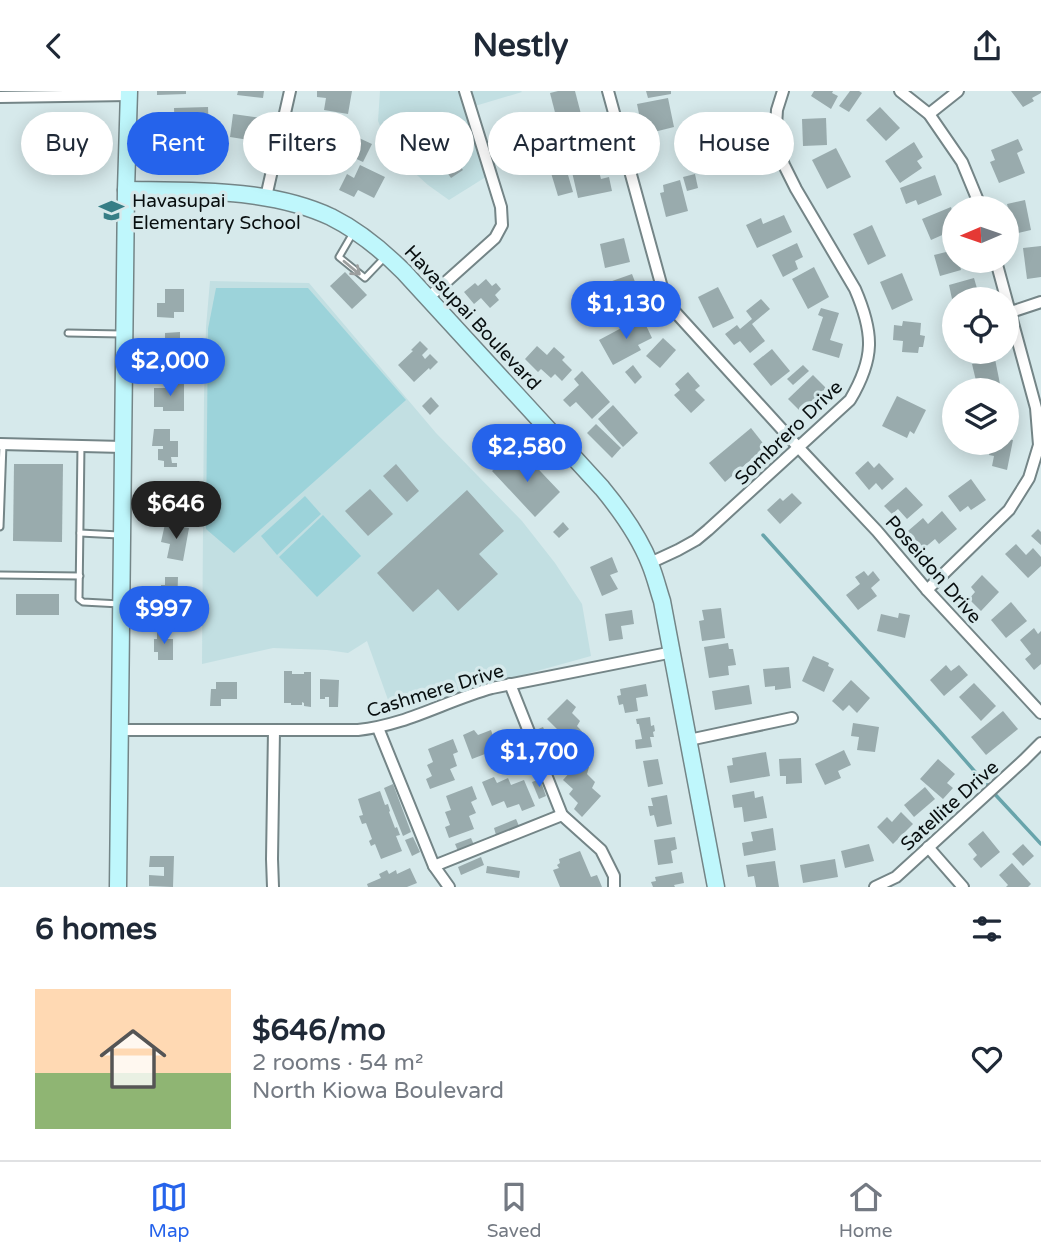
<!DOCTYPE html>
<meta charset="utf-8">
<style>
body{margin:0;font-family:"Varela Round",sans-serif;background:#f6f6f7;color:#1f2937;height:100vh;display:flex;flex-direction:column;font-size:26px;white-space:nowrap}
*{box-sizing:border-box;margin:0}
p{font-size:23px;color:#747a83}
.icon{flex:none;width:38px;height:38px;fill:none;stroke:currentColor;stroke-width:2;stroke-linecap:round;stroke-linejoin:round}
.map{position:relative;height:796px;overflow:hidden}
.sheet{display:flex;flex-direction:column;background:#fff;flex:1}
.sheet>*{flex:none}
.top-card{position:absolute;left:21px;top:21px;width:999px;height:63px;display:flex;gap:14px}
.needle{width:46px;rotate:268deg}
.tools{position:absolute;left:942px;top:105px;display:grid;gap:14px}
.tools a{display:grid;place-items:center;width:77px;height:77px;border-radius:50%;background:#fff;box-shadow:0 4px 18px #0003;font-size:35px}
.price{position:absolute;translate:-50% -60px;padding:0 16px;border-radius:24px;background:#2563eb;color:#fff;font-size:23px;line-height:46px;filter:drop-shadow(0 2px 4px #0008)}
.price::after{content:'';position:absolute;left:50%;top:42px;width:21px;height:16px;margin-left:-10px;background:inherit;clip-path:polygon(0 0,100% 0,50% 100%)}
.price.current{background:#222;color:#fff}
ul{padding:0;list-style:none}
li{display:flex;align-items:center;gap:21px;height:175px;padding:0 35px}
li span{display:grid;place-items:center;flex:none;width:196px;height:140px;border-radius:0px;color:#555}
li>.icon{margin-inline-start:auto}
span .icon{width:84px;height:84px;fill:#fffc;stroke-width:1}
li b{font-size:30px}
h2{display:flex;justify-content:space-between;align-items:center;height:84px;padding:0 35px;font-size:30px}
.tag{padding:0 24px;border-radius:32px;background:#fff;box-shadow:0 4px 18px #0003;font-size:24px;line-height:63px}
.tag.current{background:#2563eb;color:#fff}
header{display:flex;justify-content:space-between;align-items:center;height:91px;padding:0 35px;background:#fff;font-size:32px;font-weight:700}
.tab-bar{display:flex;justify-content:space-around;align-items:center;height:98px;border-top:2px solid #e0e1e3;background:#fff;font-size:19px;color:#747a83}
.tab-bar a{display:grid;justify-items:center;gap:4px}
.tab-bar .current{color:#2563eb}
.map>svg:first-child{display:block}
.built{fill:#c2dfe2}
.green{fill:#9cd3da}
.lines{fill:none;stroke-linecap:round;stroke-linejoin:round}
.stream{stroke:#68a4ab;stroke-width:3.5}
.building{fill:#99abad}
.lane-casing{stroke:#748587;stroke-width:9}
.street-casing{stroke:#748587;stroke-width:14}
.secondary-casing{stroke:#748587;stroke-width:19}
.lane{stroke:#fff;stroke-width:5}
.street{stroke:#fff;stroke-width:10}
.secondary{stroke:#bff7fc;stroke-width:16}
.oneway{stroke:#9c9f9f}
.labels{text-anchor:middle;stroke-width:7;stroke-linejoin:round;paint-order:stroke}
.poi-label{font-size:19px;fill:#080e0f;stroke:#d6e9eb;text-anchor:start}
.street-label{font-size:19px;fill:#080e0f;stroke:#d6e9eb}
</style>
<header><svg class="icon" aria-label="back" viewBox="0 0 24 24"><path d="M15 5l-7 7 7 7"/></svg>Nestly<svg class="icon" aria-label="share" viewBox="0 0 24 24"><path d="M12 15V3M7 8l5-5 5 5M5 13v7h14v-7"/></svg></header>
<div class="map">
<svg width="1041" height="796" viewBox="0 0 1041 796">
<rect width="100%" height="100%" fill="#d6e9eb"/>
<g class="built">
<polygon points="380,0 521,0 522,1 475,15 497,79 449,109 428,94 408,76 387,50 378,30"/>
<polygon points="210,190 309,192 436,342 522,430 555,472 582,513 591,565 392,620 367,550 348,562 327,559 273,557 202,573 204,307 206,236"/>
</g>
<g class="green">
<polygon points="216,197 308,197 406,309 234,462 206,438 208,238"/>
<polygon points="305,405 321,423 277,464 261,445"/>
<polygon points="323,424 361,465 317,506 279,466"/>
</g>
<g class="lines">
<polyline class="stream" points="763,444 942,643 991,699 1041,753"/>
</g>
<g class="building">
<polygon points="157,0 186,0 186,3 157,4"/>
<polygon points="238,0 264,0 263,7 237,4"/>
<polygon points="317,0 352,0 348,23 324,19 326,7 317,6"/>
<polygon points="558,0 575,0 582,27 558,33 550,2"/>
<polygon points="646,0 671,0 671,3 648,7"/>
<polygon points="814,0 833,0 832,2 838,5 831,18 811,5"/>
<polygon points="850,0 859,0 862,2 849,21 839,15"/>
<polygon points="1011,0 1041,0 1041,2 1032,7 1034,10 1023,16"/>
<polygon points="668,7 674,36 650,42 646,26 640,28 637,13"/>
<polygon points="208,16 209,42 175,44 174,17"/>
<polygon points="880,16 900,37 886,50 866,29"/>
<circle cx="438" cy="42" r="21"/>
<polygon points="233,23 262,27 261,36 251,35 249,49 230,46"/>
<polygon points="826,27 827,54 803,55 802,28"/>
<polygon points="595,31 597,41 590,42 592,52 601,51 603,62 570,68 564,37"/>
<polygon points="747,43 752,64 723,71 720,61 713,63 711,53"/>
<polygon points="359,47 372,53 363,71 350,65"/>
<polygon points="1018,48 1023,59 1017,62 1025,82 999,92 990,71 995,69 991,59"/>
<polygon points="914,51 923,66 917,70 922,77 900,92 885,70"/>
<polygon points="836,57 851,86 827,98 812,69"/>
<polygon points="457,71 463,79 451,87 446,80"/>
<polygon points="360,74 385,86 374,107 358,99 354,106 339,99 347,83 354,87"/>
<polygon points="598,76 601,88 609,86 612,100 578,107 572,81"/>
<polygon points="566,77 573,101 558,105 551,82"/>
<polygon points="695,83 698,97 687,100 683,86"/>
<polygon points="935,84 942,104 918,114 916,109 906,113 900,97"/>
<polygon points="680,89 688,120 666,126 660,102 664,101 663,94"/>
<polygon points="1025,109 1031,139 1014,143 1007,113"/>
<polygon points="951,116 954,127 944,131 949,141 931,149 922,128"/>
<polygon points="784,124 792,141 757,157 746,134 761,127 763,133"/>
<polygon points="872,134 886,165 868,174 853,143"/>
<polygon points="624,147 630,171 605,177 600,153"/>
<polygon points="797,152 803,166 795,170 798,178 783,186 772,164"/>
<polygon points="1041,155 1041,186 1027,188 1023,157"/>
<polygon points="954,159 954,170 959,170 961,179 940,185 934,164"/>
<polygon points="814,176 829,206 808,218 792,188"/>
<polygon points="345,181 367,204 352,218 330,195"/>
<polygon points="902,182 913,209 892,219 880,191"/>
<polygon points="632,183 640,204 633,206 637,217 609,227 598,195"/>
<polygon points="974,187 980,208 952,208 949,194"/>
<polygon points="486,188 492,195 496,192 501,198 495,204 499,209 490,217 481,207 474,213 464,201 475,192 478,195"/>
<polygon points="718,196 734,227 713,237 698,206"/>
<polygon points="165,198 184,198 184,221 174,221 174,227 157,226 157,212 165,212"/>
<polygon points="761,208 770,218 752,233 765,250 750,262 740,250 734,254 725,243 737,234 740,238 752,228 746,220"/>
<polygon points="821,217 839,222 830,249 843,253 839,267 812,259 823,226 818,224"/>
<polygon points="642,226 652,247 638,254 641,259 613,274 599,249"/>
<polygon points="903,230 921,232 920,244 925,245 923,256 919,256 918,262 902,261 903,250 893,249 894,234 902,235"/>
<polygon points="180,241 180,267 170,268 170,274 157,274 157,258 165,257 165,242"/>
<polygon points="663,247 676,259 660,277 646,265"/>
<polygon points="420,250 428,258 422,264 425,268 430,263 438,271 430,279 429,277 414,291 398,274 413,260 411,259"/>
<polygon points="537,255 547,264 554,256 565,266 562,269 572,279 562,290 555,283 551,287 541,278 538,281 525,268"/>
<polygon points="772,258 790,280 771,295 753,273"/>
<polygon points="995,268 1000,293 978,298 972,273"/>
<polygon points="633,274 642,286 635,293 625,281"/>
<polygon points="803,274 809,280 793,294 787,288"/>
<polygon points="582,280 610,311 592,328 576,311 570,316 563,309 579,294 574,288"/>
<polygon points="688,281 700,295 695,299 705,309 691,322 674,304 680,299 675,293"/>
<polygon points="813,284 826,297 801,321 788,308"/>
<polygon points="165,293 184,293 184,320 163,320 163,316 154,316 154,297 165,297"/>
<polygon points="897,305 926,319 914,343 910,340 907,347 882,335"/>
<polygon points="431,306 439,315 430,324 422,315"/>
<polygon points="613,314 638,342 623,356 598,328"/>
<polygon points="596,333 621,357 612,367 587,342"/>
<polygon points="751,337 766,356 725,391 709,372"/>
<polygon points="154,338 170,338 170,350 178,350 178,366 171,366 172,372 177,372 177,376 164,376 164,370 158,369 158,358 163,358 163,355 152,355"/>
<polygon points="1006,348 1013,349 1007,379 992,375 994,365 989,364 991,352 1006,352"/>
<polygon points="524,363 560,401 535,426 492,380 504,369 510,376"/>
<polygon points="868,370 874,377 879,372 894,388 882,399 876,392 869,399 855,382"/>
<polygon points="14,373 63,373 62,451 13,450"/>
<polygon points="396,373 419,400 407,411 383,385"/>
<polygon points="971,388 986,409 971,419 968,415 960,421 948,405"/>
<polygon points="906,396 923,414 907,428 898,418 892,423 884,415"/>
<polygon points="370,398 393,423 368,445 345,420"/>
<polygon points="467,399 504,440 479,463 498,483 458,520 438,498 413,521 377,482"/>
<polygon points="792,402 802,412 780,433 767,419 780,407 783,410"/>
<polygon points="942,420 957,438 939,453 935,448 923,458 908,440 923,427 928,433"/>
<polygon points="563,431 569,438 559,447 553,441"/>
<polygon points="165,433 189,437 183,470 167,467 170,453 161,451"/>
<polygon points="1038,438 1041,441 1041,454 1031,445"/>
<polygon points="1016,453 1026,464 1033,457 1041,466 1041,475 1028,487 1005,463"/>
<polygon points="612,466 618,481 610,484 618,498 602,505 590,476"/>
<polygon points="864,480 868,485 873,480 880,489 871,497 877,505 858,519 846,504 860,493 855,486"/>
<polygon points="982,484 999,501 981,520 969,508 975,501 971,496"/>
<polygon points="165,486 178,486 177,516 165,515 165,503 161,503 161,494 165,494"/>
<rect x="16" y="503" width="43" height="21"/>
<polygon points="1011,511 1027,530 1006,547 991,529"/>
<polygon points="721,517 725,547 702,550 699,530 704,529 702,519"/>
<polygon points="632,519 634,533 621,535 623,548 609,550 605,523"/>
<polygon points="899,522 910,524 905,547 877,540 881,523 898,527"/>
<polygon points="1034,537 1038,543 1041,540 1041,573 1034,579 1025,568 1031,563 1020,549"/>
<polygon points="157,538 167,538 167,548 173,548 173,569 158,569 158,561 154,561 154,548 157,548"/>
<polygon points="728,552 729,558 733,558 736,574 728,575 729,584 709,587 704,556"/>
<polygon points="813,565 829,572 828,575 834,578 824,601 802,590"/>
<polygon points="946,574 951,580 959,574 968,584 944,605 930,589"/>
<polygon points="789,576 791,597 775,599 775,595 765,596 763,578"/>
<polygon points="284,580 292,580 292,583 304,583 304,581 311,581 311,616 304,615 304,612 302,611 302,614 291,614 291,612 284,612"/>
<polygon points="320,588 339,589 338,616 329,616 329,606 325,606 325,608 320,608"/>
<polygon points="851,589 870,607 857,622 849,614 843,620 832,610"/>
<polygon points="216,591 237,591 237,608 221,608 221,615 210,615 211,598 216,598"/>
<polygon points="974,592 996,615 981,630 959,606"/>
<polygon points="646,593 648,605 636,607 638,620 625,622 623,613 619,614 617,605 621,604 620,598"/>
<polygon points="749,594 752,613 715,619 712,600"/>
<polygon points="567,608 576,616 572,622 580,630 577,635 587,646 567,666 558,656 562,652 553,642 557,638 547,628"/>
<polygon points="1003,620 1018,638 986,664 971,646"/>
<polygon points="650,626 651,635 654,634 655,640 653,641 654,646 650,646 652,656 636,658 635,649 642,648 639,633 637,633 636,628"/>
<polygon points="853,632 879,636 875,661 857,659 859,646 851,645"/>
<polygon points="543,636 553,659 545,662 536,639"/>
<polygon points="474,639 478,644 491,639 493,645 504,641 514,666 503,671 501,664 488,670 485,663 472,668 463,644"/>
<polygon points="453,648 458,661 453,663 457,675 450,678 455,689 430,698 426,688 432,685 427,674 433,671 428,658"/>
<polygon points="523,648 530,665 523,668 516,651"/>
<polygon points="844,659 851,674 838,680 841,687 825,694 815,673"/>
<polygon points="766,661 770,685 730,692 727,675 733,674 732,667"/>
<polygon points="801,667 802,692 786,693 786,685 780,685 779,668"/>
<polygon points="658,668 663,693 648,696 643,670"/>
<polygon points="938,668 955,683 947,692 953,697 943,708 920,688"/>
<polygon points="581,669 589,676 587,683 595,691 592,697 601,705 582,726 574,718 578,712 569,703 573,698 563,689"/>
<polygon points="494,686 497,692 508,687 511,694 524,689 535,715 522,720 519,713 507,717 504,710 492,715 482,691"/>
<polygon points="540,688 546,705 539,708 532,691"/>
<polygon points="393,693 411,741 403,745 384,697"/>
<polygon points="472,695 477,708 471,711 476,722 469,725 474,738 449,747 445,736 450,734 445,721 451,719 446,705"/>
<polygon points="925,696 935,708 914,726 904,714"/>
<polygon points="380,700 385,714 388,713 390,720 389,721 395,737 397,736 400,744 396,745 402,760 381,768 375,753 371,755 369,750 372,748 366,732 362,733 359,725 363,724 358,708"/>
<polygon points="754,700 755,707 763,705 767,727 744,731 742,716 734,717 732,704"/>
<polygon points="667,704 672,733 657,736 654,724 650,725 648,715 653,715 651,707"/>
<polygon points="901,721 913,733 893,753 877,736 887,726 892,731"/>
<polygon points="516,728 519,735 496,744 494,737"/>
<polygon points="773,737 776,759 744,765 742,752 753,750 751,741"/>
<polygon points="983,740 1000,761 981,777 973,768 977,764 968,753"/>
<polygon points="413,746 420,761 412,765 405,749"/>
<polygon points="675,746 677,758 671,760 673,772 658,774 654,749"/>
<polygon points="471,747 474,754 458,760 455,753"/>
<polygon points="869,753 874,770 845,777 841,760"/>
<polygon points="1023,753 1034,765 1023,775 1012,763"/>
<polygon points="580,760 591,786 597,784 602,796 560,796 553,779 559,777 557,774 560,772 559,768"/>
<polygon points="150,765 174,765 173,796 149,795 149,784 164,785 164,776 149,776"/>
<polygon points="481,766 484,774 461,784 458,776"/>
<polygon points="835,768 838,786 803,792 800,774"/>
<polygon points="775,770 779,796 756,796 754,785 748,786 746,774"/>
<polygon points="1012,772 1031,793 1028,796 1006,796 1008,794 999,784"/>
<polygon points="487,775 520,780 519,787 486,782"/>
<polygon points="410,777 417,792 407,796 368,796 367,793 381,787 379,783 387,779 389,783 396,779 397,783"/>
<polygon points="682,781 684,792 674,794 675,796 653,796 651,791 656,790 655,786"/>
</g>
<g class="lines">
<defs>
<g id="lane">
<polyline points="353,142 339,166 365,187 386,165"/>
<polyline points="68,242 122,243"/>
<polyline points="81,354 79,508 83,511 120,513"/>
<polyline points="0,436 3,353"/>
<polyline points="80,442 119,444"/>
<polyline points="0,484 80,485"/>
</g>
<g id="street">
<polyline points="608,0 666,211 799,357 877,440 927,499 1041,622"/>
<polyline points="900,0 929,23 962,71 981,117"/>
<polyline points="0,6 129,4"/>
<polyline points="929,23 958,0"/>
<polyline points="266,106 290,0"/>
<polyline points="428,207 495,147 502,134 501,116 465,0"/>
<polyline points="1011,221 1041,211"/>
<polyline points="0,353 123,356"/>
<path d="M650,472L678,459L696,449L708,439L850,309C875,267 874,242 855,198L796,98L784,74L777,54L776,35L777,19L783,0"/>
<polyline points="927,499 1009,419 1029,387 1039,354 1036,317 996,170"/>
<polyline points="510,593 562,724 601,759 614,785 614,796"/>
<polyline points="378,637 434,775 449,796"/>
<path d="M119,639H358C407,634 445,610 492,597L673,561"/>
<polyline points="689,649 792,627"/>
<polyline points="928,756 963,796"/>
<polyline points="434,775 562,724"/>
<polyline points="273,796 272,768 274,639"/>
<polyline points="875,796 896,786 1024,669 1041,652"/>
</g>
<g id="secondary">
<path d="M126,99C193,100 269,97 331,126C359,140 382,159 404,181L602,397C621,420 639,445 650,473C655,485 658,498 662,510L716,796"/>
<polyline points="118,796 126,99 129,0"/>
</g>
</defs>
<use href="#lane" class="lane-casing"/>
<use href="#street" class="street-casing"/>
<use href="#secondary" class="secondary-casing"/>
<use href="#lane" class="lane"/>
<use href="#street" class="street"/>
<use href="#secondary" class="secondary"/>
</g>
<defs><path id="oneway-shaft" d="M-6 0H5M1.5-3L5.5 0L1.5 3" fill="none" stroke-width="1.6" stroke-linecap="round" stroke-linejoin="round" transform="scale(1.75)"/></defs>
<use class="oneway" href="#oneway-shaft" transform="translate(352 177) rotate(40)"/>
<defs>
<symbol id="school-bare" viewBox="-9 -9 18 18"><path d="M0-5L7-2L0 1L-7-2ZM-4 1L0 2.5L4 1V4Q0 6-4 4Z" fill="#367e86" stroke="#d6e9eb" stroke-width="2.5" paint-order="stroke"/></symbol>
</defs>
<g fill-rule="evenodd">
<use href="#school-bare" x="94" y="102" width="35" height="35"/>
</g>
<g class="labels">
<g class="poi-label">
<text x="132" y="116">Havasupai<tspan x="132" dy="22">Elementary School</tspan></text>
</g>
<g class="street-label">
<text transform="translate(473 226) rotate(47)" y="7">Havasupai Boulevard</text>
<text transform="translate(788 341) rotate(-44)" y="7">Sombrero Drive</text>
<text transform="translate(934 478) rotate(49)" y="7">Poseidon Drive</text>
<text transform="translate(435 599) rotate(-17)" y="7">Cashmere Drive</text>
<text transform="translate(949 714) rotate(-42)" y="7">Satellite Drive</text>
</g>
</g>
</svg>
<div class="tools">
<a><svg class="needle" viewBox="-14 -14 28 28"><path d="M0-13l5 13h-10z" fill="#e53935"/><path d="M0 13l5-13h-10z" fill="#747a83"/></svg></a>
<a><svg class="icon" aria-label="locate" viewBox="0 0 24 24"><circle cx="12" cy="12" r="6"/><path d="M12 2v4M12 18v4M2 12h4M18 12h4"/></svg></a>
<a><svg class="icon" aria-label="layers" viewBox="0 0 24 24"><path d="M12 4l9 5-9 5-9-5zM3 14l9 5 9-5"/></svg></a>
</div>
<b class="price" style="left:626px;top:250px">$1,130</b>
<b class="price" style="left:170px;top:307px">$2,000</b>
<b class="price" style="left:527px;top:393px">$2,580</b>
<b class="price current" style="left:176px;top:450px">$646</b>
<b class="price" style="left:164px;top:555px">$997</b>
<b class="price" style="left:539px;top:698px">$1,700</b>
<div class="top-card">
<a class="tag">Buy</a>
<a class="tag current">Rent</a>
<a class="tag">Filters</a>
<a class="tag">New</a>
<a class="tag">Apartment</a>
<a class="tag">House</a>
</div>
</div>
<section class="sheet">
<h2>6 homes<svg class="icon" aria-label="filters" viewBox="0 0 24 24"><path d="M4 7h16M4 17h16"/><circle cx="9" cy="7" r="2"/><circle cx="15" cy="17" r="2"/></svg></h2>
<ul>
<li><span style="background:linear-gradient(#ffd9b3 60%,#8fb573 0)"><svg class="icon" aria-label="home" viewBox="0 0 24 24"><path d="M3 11l9-7 9 7M6 9v11h12V9"/></svg></span><div><b>$646/mo</b><p>2 rooms · 54 m²</p><p>North Kiowa Boulevard</p></div><svg class="icon" aria-label="heart" viewBox="0 0 24 24"><path d="M12 20l-8-8c-3-5 5-10 8-4 3-6 11-1 8 4z"/></svg></li>
</ul>
</section>
<nav class="tab-bar">
<a class="current"><svg class="icon" aria-label="map" viewBox="0 0 24 24"><path d="M3 6l6-2 6 2 6-2v14l-6 2-6-2-6 2zM9 4v14M15 6v14"/></svg>Map</a>
<a><svg class="icon" aria-label="saved" viewBox="0 0 24 24"><path d="M7 4h10v16l-5-4-5 4z"/></svg>Saved</a>
<a><svg class="icon" aria-label="home" viewBox="0 0 24 24"><path d="M3 11l9-7 9 7M6 9v11h12V9"/></svg>Home</a>
</nav>
